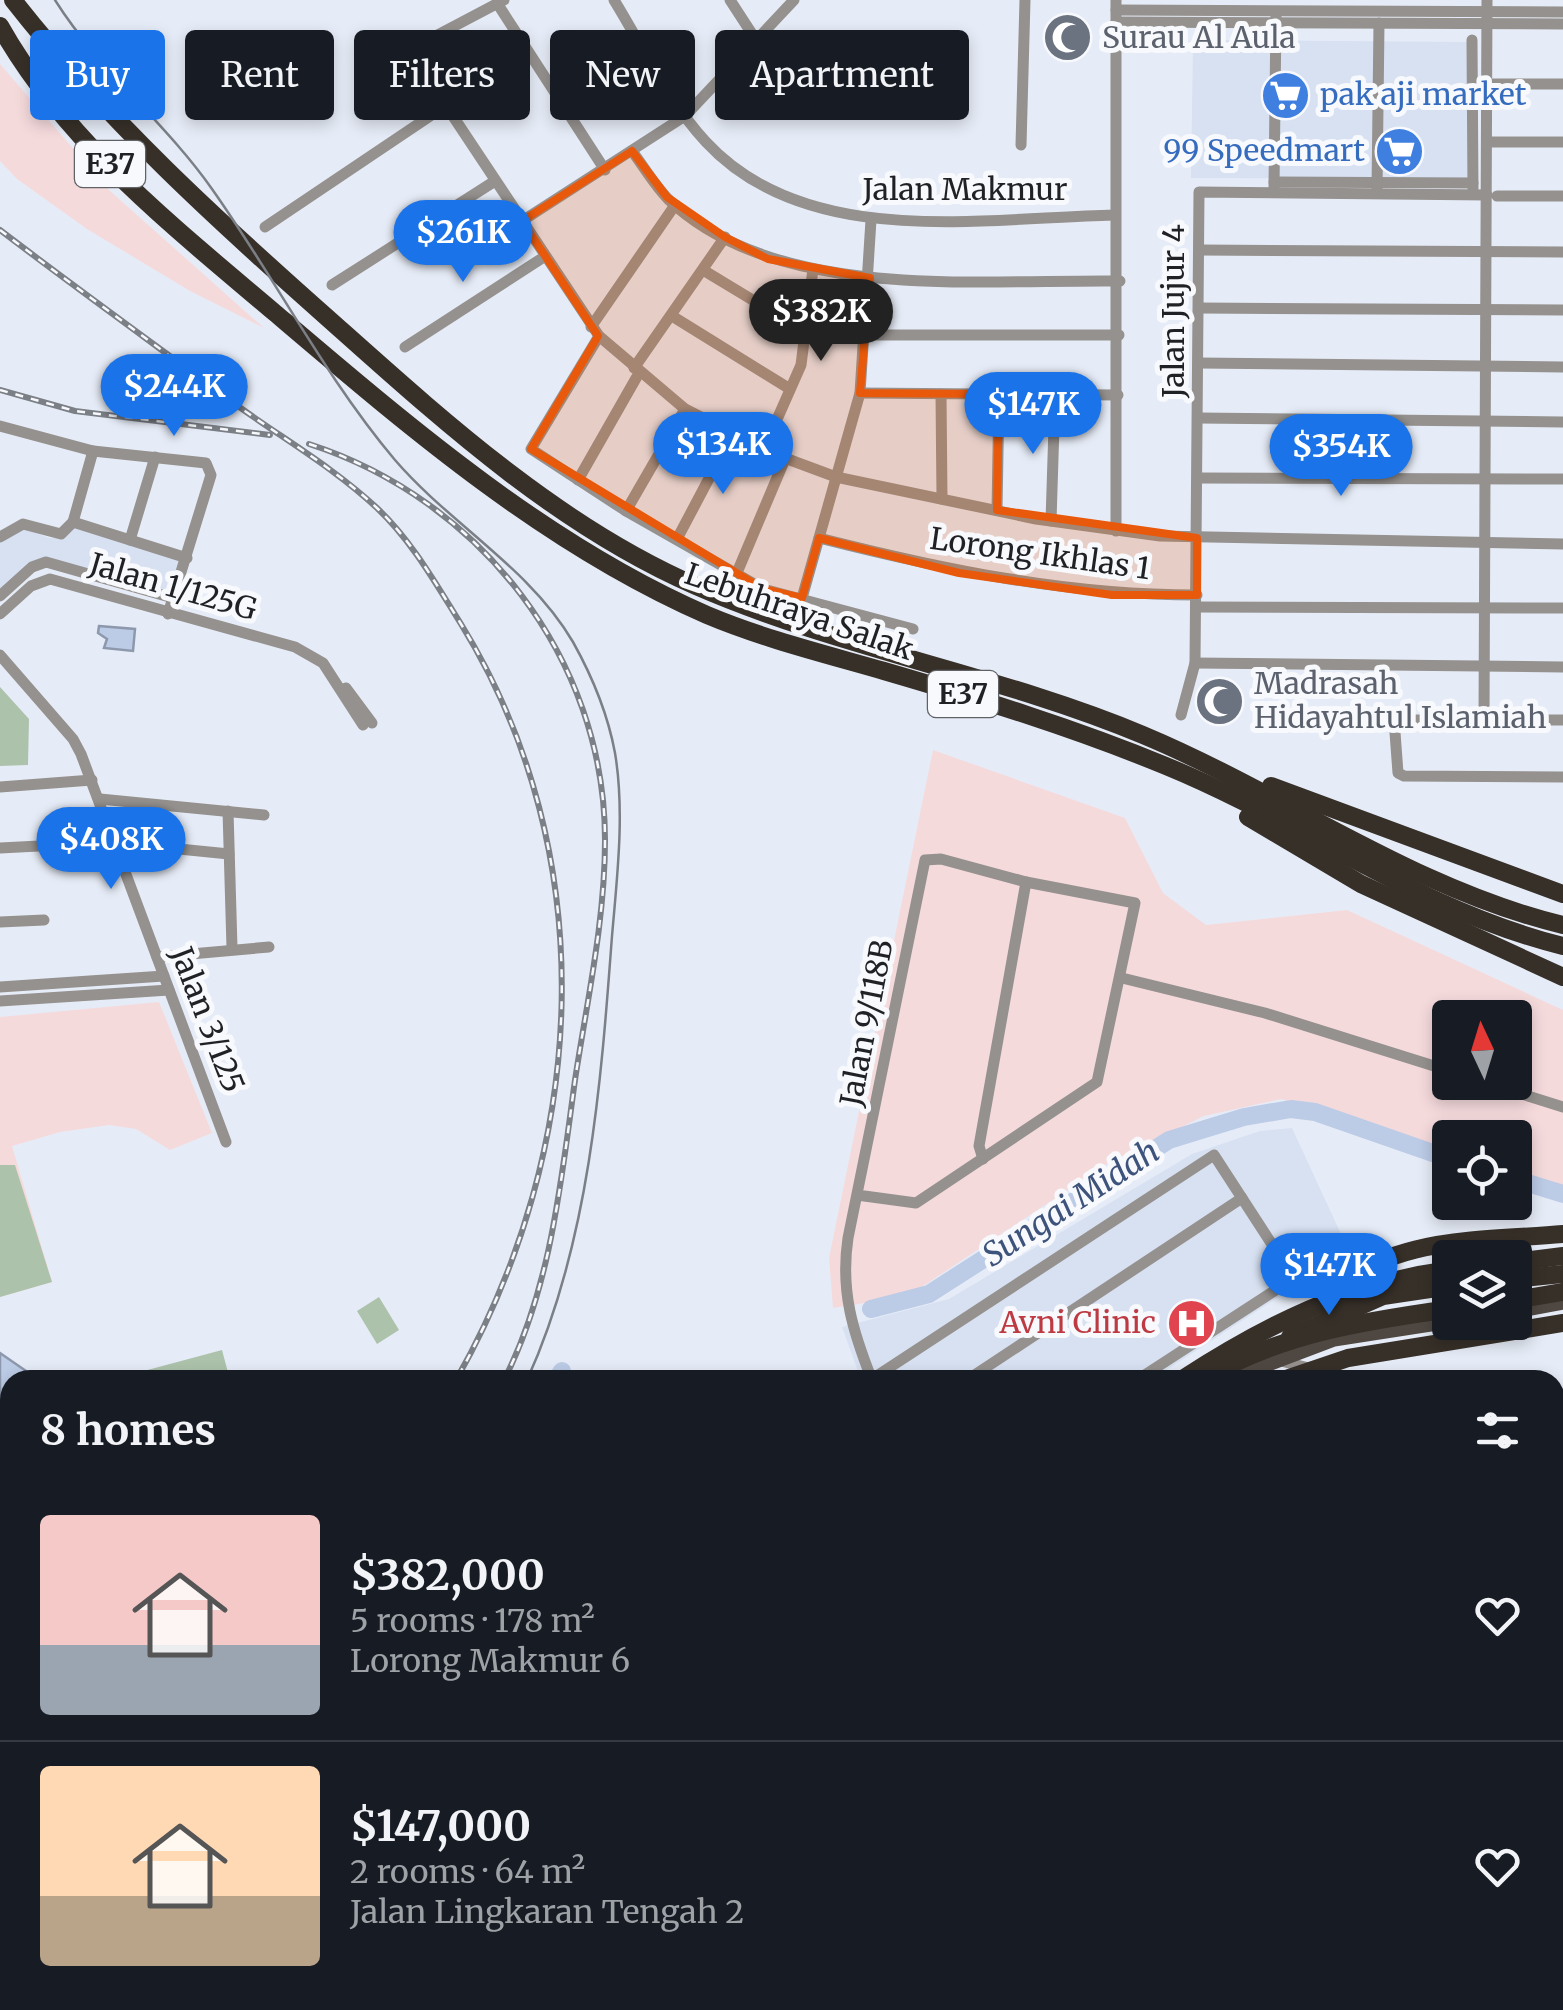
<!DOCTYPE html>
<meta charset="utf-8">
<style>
body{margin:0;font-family:Merriweather,serif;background:#20242c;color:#f1f3f6;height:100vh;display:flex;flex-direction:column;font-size:38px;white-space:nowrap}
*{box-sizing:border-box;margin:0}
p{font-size:32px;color:#9ea1a6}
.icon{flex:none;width:55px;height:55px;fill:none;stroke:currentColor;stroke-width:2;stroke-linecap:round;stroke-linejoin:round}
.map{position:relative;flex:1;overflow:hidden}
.side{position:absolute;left:0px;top:1370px;width:1565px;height:640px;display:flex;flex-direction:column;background:#171b24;border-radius:30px 30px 0 0;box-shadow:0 5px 15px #0003}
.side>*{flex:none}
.guide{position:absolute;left:30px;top:30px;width:1000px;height:90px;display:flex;gap:20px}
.needle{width:65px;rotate:356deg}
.buttons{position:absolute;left:1432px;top:1000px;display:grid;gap:20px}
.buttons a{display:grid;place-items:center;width:100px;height:100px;border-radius:10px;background:#171b24;box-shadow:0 5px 15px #0003;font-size:50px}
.price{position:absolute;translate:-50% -85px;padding:0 22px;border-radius:35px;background:#1a73e8;color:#fff;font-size:32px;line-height:65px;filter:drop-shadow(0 2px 5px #0008)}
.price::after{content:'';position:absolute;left:50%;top:60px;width:30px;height:22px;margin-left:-15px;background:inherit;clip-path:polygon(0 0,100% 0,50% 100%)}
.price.selected{background:#222;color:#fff}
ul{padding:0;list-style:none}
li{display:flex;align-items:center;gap:30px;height:250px;padding:0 40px}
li+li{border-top:2px solid #363941}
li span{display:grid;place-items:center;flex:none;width:280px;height:200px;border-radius:10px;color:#555}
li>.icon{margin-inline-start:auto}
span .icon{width:120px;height:120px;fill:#fffc;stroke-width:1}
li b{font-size:42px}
h2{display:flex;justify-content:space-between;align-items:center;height:120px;padding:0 40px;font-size:42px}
.pill{padding:0 35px;border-radius:10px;background:#171b24;box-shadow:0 5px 15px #0003;font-size:35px;line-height:90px}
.pill.selected{background:#1a73e8;color:#fff}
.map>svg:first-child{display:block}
.built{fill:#d7e1f2}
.industrial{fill:#f5dadc;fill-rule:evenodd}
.green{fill:#adc2ab}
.water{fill:#bccbe6;stroke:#8d98ac;stroke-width:2.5}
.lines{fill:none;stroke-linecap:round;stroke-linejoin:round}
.river{stroke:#bccbe6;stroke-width:18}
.minor-tunnel{stroke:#bec3cd;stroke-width:11;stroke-dasharray:11 5.5;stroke-linecap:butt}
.minor{stroke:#95918e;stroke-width:11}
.major{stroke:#4f4842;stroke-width:15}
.highway{stroke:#373029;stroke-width:18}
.tram{stroke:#7b7f86;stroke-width:2.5}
.rail-casing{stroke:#7b7f86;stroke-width:6}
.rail{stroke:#f7f9fd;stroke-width:2.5;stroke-dasharray:8;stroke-linecap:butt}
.highway-bridge{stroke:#373029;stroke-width:18}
.marked{fill:#e8590c;fill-opacity:0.2;stroke:#e8590c;stroke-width:8;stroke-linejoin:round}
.labels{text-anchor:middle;stroke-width:10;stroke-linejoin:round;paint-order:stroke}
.shield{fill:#f7f9fd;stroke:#606266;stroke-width:2.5}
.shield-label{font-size:28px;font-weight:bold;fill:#1f2125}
.worship-label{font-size:30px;fill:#5b616d;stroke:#f7f9fd;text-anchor:start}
.shop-label{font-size:30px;fill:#366cbe;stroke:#f7f9fd;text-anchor:start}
.street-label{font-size:30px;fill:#1f2125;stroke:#f7f9fd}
.health-label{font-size:30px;fill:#be3a42;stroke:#f7f9fd;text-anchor:end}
.water-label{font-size:32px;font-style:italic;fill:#3d537b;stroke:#f7f9fd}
</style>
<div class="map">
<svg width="1563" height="2010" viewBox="0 0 1563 2010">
<rect width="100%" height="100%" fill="#e6ecf7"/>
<g class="built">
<polygon points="1193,40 1469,42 1469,179 1191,178"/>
<polygon points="73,526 182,560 171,594 46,559 0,591 0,539 23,528 49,538 62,538"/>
<polygon points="1292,1128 1347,1247 1332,1254 1333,1269 1294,1287 1151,1380 861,1380 842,1327 949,1299 1192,1154 1260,1131"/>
</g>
<g class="industrial">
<polygon points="0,64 109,190 264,328 190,291 87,229 17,179 0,161"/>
<path d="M933,750L1125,818L1163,893L1206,925L1347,910L1563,1010V1186L1515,1172V1138H1450V1151L1281,1099L1204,1116L1110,1162L908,1296L833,1308L829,1258ZM1450,1018H1515V1082H1450Z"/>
<polygon points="159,1002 212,1133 170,1150 136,1129 109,1125 60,1132 12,1146 52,1282 0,1297 0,1017"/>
</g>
<g class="green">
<polygon points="0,687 29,719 28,765 0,766"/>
<polygon points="0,1165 15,1165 52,1282 0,1297"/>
<polygon points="379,1297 399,1330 377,1344 357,1311"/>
<polygon points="222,1350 230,1380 142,1380 140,1372"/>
</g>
<g class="water">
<polygon points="99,626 135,629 133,651 104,648 107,639 98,633"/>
<polygon points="0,1353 29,1373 32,1380 10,1380 10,1501 0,1498"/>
</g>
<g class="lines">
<g class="river">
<polyline points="1515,1179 1563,1194"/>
<polyline points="871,1309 929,1294 1169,1140 1244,1117 1291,1109 1315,1112 1450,1159"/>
<polyline points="440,1380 456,1380"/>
<polyline points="556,1380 562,1371"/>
</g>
<g class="minor-tunnel">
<polyline points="0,1602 10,1596"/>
<polyline points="0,1632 10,1626"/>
</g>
<g class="minor">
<polyline points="504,0 409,50 599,336 685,409 774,454 836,477 1036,519 1160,536 1563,544"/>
<path d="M614,0C643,47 668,101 706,142C806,250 981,218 1114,215"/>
<polyline points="730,0 756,40"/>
<polyline points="1116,0 1116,531"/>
<polyline points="497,3 605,170"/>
<polyline points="1116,10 1563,12"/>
<polyline points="1116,22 1563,24"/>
<polyline points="1472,40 1473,191"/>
<polyline points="1488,84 1563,84"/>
<polyline points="1488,142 1563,142"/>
<polyline points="1021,145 1025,0"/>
<path d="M632,151C644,167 655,186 669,200C777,303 981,279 1120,281"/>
<polyline points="1274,182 1473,183"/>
<polyline points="1274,187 1276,15"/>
<polyline points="1377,189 1379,23"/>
<polyline points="1497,196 1563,196"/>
<polyline points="522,221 685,116 794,0"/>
<polyline points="265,227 448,104"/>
<polyline points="1200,250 1563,252"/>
<polyline points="703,270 804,331"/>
<polyline points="332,285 495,181"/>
<polyline points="1199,308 1563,310"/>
<polyline points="672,316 790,389"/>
<polyline points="591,327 675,205"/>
<polyline points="865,335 1119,335"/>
<polyline points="599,336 531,449 626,511 763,589 913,629"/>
<polyline points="405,347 544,257"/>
<polyline points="1199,363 1563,367"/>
<polyline points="634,368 725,237"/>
<polyline points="860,393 1118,395"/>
<polyline points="941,394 942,499"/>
<polyline points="1198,418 1563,422"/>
<polyline points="0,426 93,451 206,463 211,475 168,614"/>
<polyline points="767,442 801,365 813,269"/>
<polyline points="1198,478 1563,479"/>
<polyline points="578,480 639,373"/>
<polyline points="997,510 999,394"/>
<polyline points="626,511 685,409"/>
<polyline points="1051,521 1055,395"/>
<polyline points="73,522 93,451"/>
<polyline points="0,537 23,524 61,534 73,522 187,558"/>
<path d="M819,538C945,570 1067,595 1197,595"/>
<polyline points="677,539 732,435"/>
<polyline points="130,540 155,457"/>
<polyline points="736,575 785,459"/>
<polyline points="0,596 32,567 46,562 173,598"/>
<polyline points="802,598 860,393 871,220"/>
<polyline points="1197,607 1563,608"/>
<polyline points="0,614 31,586 50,579 295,647 323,663 363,725"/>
<polyline points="0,655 73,739 81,754 226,1142"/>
<polyline points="1195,663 1563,667"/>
<polyline points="346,688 372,723"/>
<polyline points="1181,715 1195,663 1199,192 1487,195"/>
<polyline points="1394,719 1398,773 1404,776 1563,777"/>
<polyline points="1288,720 1563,720"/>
<polyline points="1484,720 1487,0"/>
<polyline points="0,787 92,780"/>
<polyline points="100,799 264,815"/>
<polyline points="228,811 232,948"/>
<polyline points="139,845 229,854"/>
<polyline points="0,848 78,844"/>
<polyline points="0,922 44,920"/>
<polyline points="157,957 269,947"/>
<polyline points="1122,978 1265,1013 1450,1071"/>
<polyline points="0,987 164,976"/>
<polyline points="0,1001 169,990"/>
<polyline points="1484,1082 1563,1107"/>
<polyline points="983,1159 979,1146 1026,882"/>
<path d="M857,1195L916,1203L1097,1082L1135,903L1026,882L941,859L925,860L848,1238C840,1291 853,1332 872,1380"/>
<polyline points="1277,1360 1309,1368 1325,1380"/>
<polyline points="872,1379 1214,1155 1286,1266 1288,1282 1137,1380"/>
<polyline points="967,1380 1242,1198"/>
<polyline points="1555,1515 1563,1516"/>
<polyline points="0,1523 10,1526"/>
<polyline points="0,1713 10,1707"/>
<polyline points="0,1728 10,1721"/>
<polyline points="1555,1835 1563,1833"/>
<polyline points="1029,2000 1031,2010"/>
<polyline points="1409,2000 1410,2010"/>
<polyline points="165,2010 173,2000"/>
</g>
<g class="major">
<polyline points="1515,1311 1563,1302"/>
<polyline points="1226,1380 1334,1339 1450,1321"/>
</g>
<g class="highway">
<path d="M13,0C106,119 218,221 331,321C442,420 558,526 696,586C840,649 998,674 1143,735C1284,794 1413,889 1563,925"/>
<path d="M0,26C65,142 175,228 275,313C408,426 546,545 707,615C764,639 825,654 884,671C980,699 1074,728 1166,766C1300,821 1421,911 1563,946"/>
<polyline points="1271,786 1563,894"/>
<polyline points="1248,817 1361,884 1563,977"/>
<polyline points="1515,1262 1563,1256"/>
<polyline points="1515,1279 1563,1274"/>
<path d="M1328,1299C1382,1235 1485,1241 1563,1234"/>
<polyline points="1515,1300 1563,1292"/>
<polyline points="1290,1337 1383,1296 1450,1286"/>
<path d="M1181,1380C1266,1325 1349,1283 1450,1270"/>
<polyline points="182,2010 195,2000"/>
<polyline points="247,2010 264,2000"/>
<polyline points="317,2010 334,2000"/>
</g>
<g class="tram">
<path d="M55,0C99,70 165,122 212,189C275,278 325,377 395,460C450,524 530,568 573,642C592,676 608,715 615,753C625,812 617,878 612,936C601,1084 589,1244 527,1380"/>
<polyline points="0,1908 10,1897"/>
</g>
<defs>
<g id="rail">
<path d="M0,230C76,288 154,344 231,401C280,437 332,466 377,508C412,541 436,584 461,624C604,856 588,1148 456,1380"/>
<polyline points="0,390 75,411 270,435"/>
<path d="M309,444C480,499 605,659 605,840C605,921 587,1001 575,1080C561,1181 551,1288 504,1380"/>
<polyline points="0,1805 10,1797"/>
<polyline points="0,1862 10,1852"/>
</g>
</defs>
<use href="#rail" class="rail-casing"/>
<use href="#rail" class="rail"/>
<g class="highway-bridge">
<path d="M1203,1380C1278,1334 1364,1321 1450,1309"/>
<polyline points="1283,1380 1348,1358 1563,1323"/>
<polyline points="290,2010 291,2000"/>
</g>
</g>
<path class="marked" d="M632,151L667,197L725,237L768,259L870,278L860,393L999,394L997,510L1197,538V595H1112L959,573L819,538L802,598L763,589L531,449L598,336L522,221Z"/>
<defs>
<symbol id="mosque-disc" viewBox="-11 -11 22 22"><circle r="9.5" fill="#6b7280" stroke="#f7f9fd"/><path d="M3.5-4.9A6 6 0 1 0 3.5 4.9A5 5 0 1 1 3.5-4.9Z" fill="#fff"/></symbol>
<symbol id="supermarket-disc" viewBox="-11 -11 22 22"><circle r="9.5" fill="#3f7fe0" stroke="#f7f9fd"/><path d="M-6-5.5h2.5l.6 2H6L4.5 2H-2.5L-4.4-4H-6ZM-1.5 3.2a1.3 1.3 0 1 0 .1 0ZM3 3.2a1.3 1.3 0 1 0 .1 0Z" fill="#fff"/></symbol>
<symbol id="hospital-disc" viewBox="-11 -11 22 22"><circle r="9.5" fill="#e0444e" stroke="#f7f9fd"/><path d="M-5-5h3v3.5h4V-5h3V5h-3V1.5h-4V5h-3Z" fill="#fff"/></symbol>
</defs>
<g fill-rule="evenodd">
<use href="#mosque-disc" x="1040" y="10" width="55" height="55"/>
<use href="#supermarket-disc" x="1258" y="68" width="55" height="55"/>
<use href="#supermarket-disc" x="1372" y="124" width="55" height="55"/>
<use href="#mosque-disc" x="1192" y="674" width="55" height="55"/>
<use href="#hospital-disc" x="1164" y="1296" width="55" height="55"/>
</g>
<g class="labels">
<g class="shield">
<rect x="75" y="141" width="70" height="46" rx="8"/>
<rect x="928" y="671" width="70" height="46" rx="8"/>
</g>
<g class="shield-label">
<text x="110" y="174">E37</text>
<text x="963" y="704">E37</text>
</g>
<g class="worship-label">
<text x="1102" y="48">Surau Al Aula</text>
<text x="1254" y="694">Madrasah<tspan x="1254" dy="34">Hidayahtul Islamiah</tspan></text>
</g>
<g class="shop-label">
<text x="1320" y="105">pak aji market</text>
<text x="1365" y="161" text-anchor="end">99 Speedmart</text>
</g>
<g class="street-label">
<text x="965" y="200">Jalan Makmur</text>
<text transform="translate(1174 311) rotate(-90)" y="10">Jalan Jujur 4</text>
<text transform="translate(1040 554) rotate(8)" y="10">Lorong Ikhlas 1</text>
<text transform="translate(173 587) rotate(16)" y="10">Jalan 1/125G</text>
<text transform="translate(799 612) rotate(19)" y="10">Lebuhraya Salak</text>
<text transform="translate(207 1020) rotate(69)" y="10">Jalan 3/125</text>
<text transform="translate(867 1023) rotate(-79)" y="10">Jalan 9/118B</text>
</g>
<g class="health-label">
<text x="1156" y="1333">Avni Clinic</text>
</g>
<g class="water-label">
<text transform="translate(1071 1203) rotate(-33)" y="11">Sungai Midah</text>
</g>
</g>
</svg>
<div class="buttons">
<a><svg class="needle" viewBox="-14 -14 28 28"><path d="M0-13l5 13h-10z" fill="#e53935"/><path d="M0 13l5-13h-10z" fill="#9ea1a6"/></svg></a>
<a><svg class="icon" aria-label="locate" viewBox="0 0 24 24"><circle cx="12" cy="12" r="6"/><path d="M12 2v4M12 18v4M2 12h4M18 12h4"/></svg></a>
<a><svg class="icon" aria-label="layers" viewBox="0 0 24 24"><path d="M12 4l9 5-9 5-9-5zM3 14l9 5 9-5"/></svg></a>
</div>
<b class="price" style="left:463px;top:285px">$261K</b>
<b class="price selected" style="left:821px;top:364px">$382K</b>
<b class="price" style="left:174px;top:439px">$244K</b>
<b class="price" style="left:1033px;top:457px">$147K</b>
<b class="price" style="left:723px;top:497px">$134K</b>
<b class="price" style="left:1341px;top:499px">$354K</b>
<b class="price" style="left:111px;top:892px">$408K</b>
<b class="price" style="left:1329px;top:1318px">$147K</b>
<div class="guide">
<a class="pill selected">Buy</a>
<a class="pill">Rent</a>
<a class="pill">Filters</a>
<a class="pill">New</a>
<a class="pill">Apartment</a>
</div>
<section class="side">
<h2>8 homes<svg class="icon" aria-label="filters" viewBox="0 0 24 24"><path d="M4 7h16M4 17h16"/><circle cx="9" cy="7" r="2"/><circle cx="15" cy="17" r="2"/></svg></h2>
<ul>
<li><span style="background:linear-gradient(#f6c9c9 65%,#9aa5b1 0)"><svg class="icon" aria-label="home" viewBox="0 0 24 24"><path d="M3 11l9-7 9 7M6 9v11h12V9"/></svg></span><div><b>$382,000</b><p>5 rooms · 178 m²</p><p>Lorong Makmur 6</p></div><svg class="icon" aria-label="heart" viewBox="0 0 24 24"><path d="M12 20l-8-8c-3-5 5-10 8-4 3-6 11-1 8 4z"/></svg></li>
<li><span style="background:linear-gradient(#ffd9b3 65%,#b9a48a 0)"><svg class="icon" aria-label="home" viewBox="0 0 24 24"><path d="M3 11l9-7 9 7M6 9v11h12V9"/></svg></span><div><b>$147,000</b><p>2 rooms · 64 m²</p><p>Jalan Lingkaran Tengah 2</p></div><svg class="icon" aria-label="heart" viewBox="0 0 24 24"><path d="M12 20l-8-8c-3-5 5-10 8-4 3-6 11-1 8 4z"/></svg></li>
</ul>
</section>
</div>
